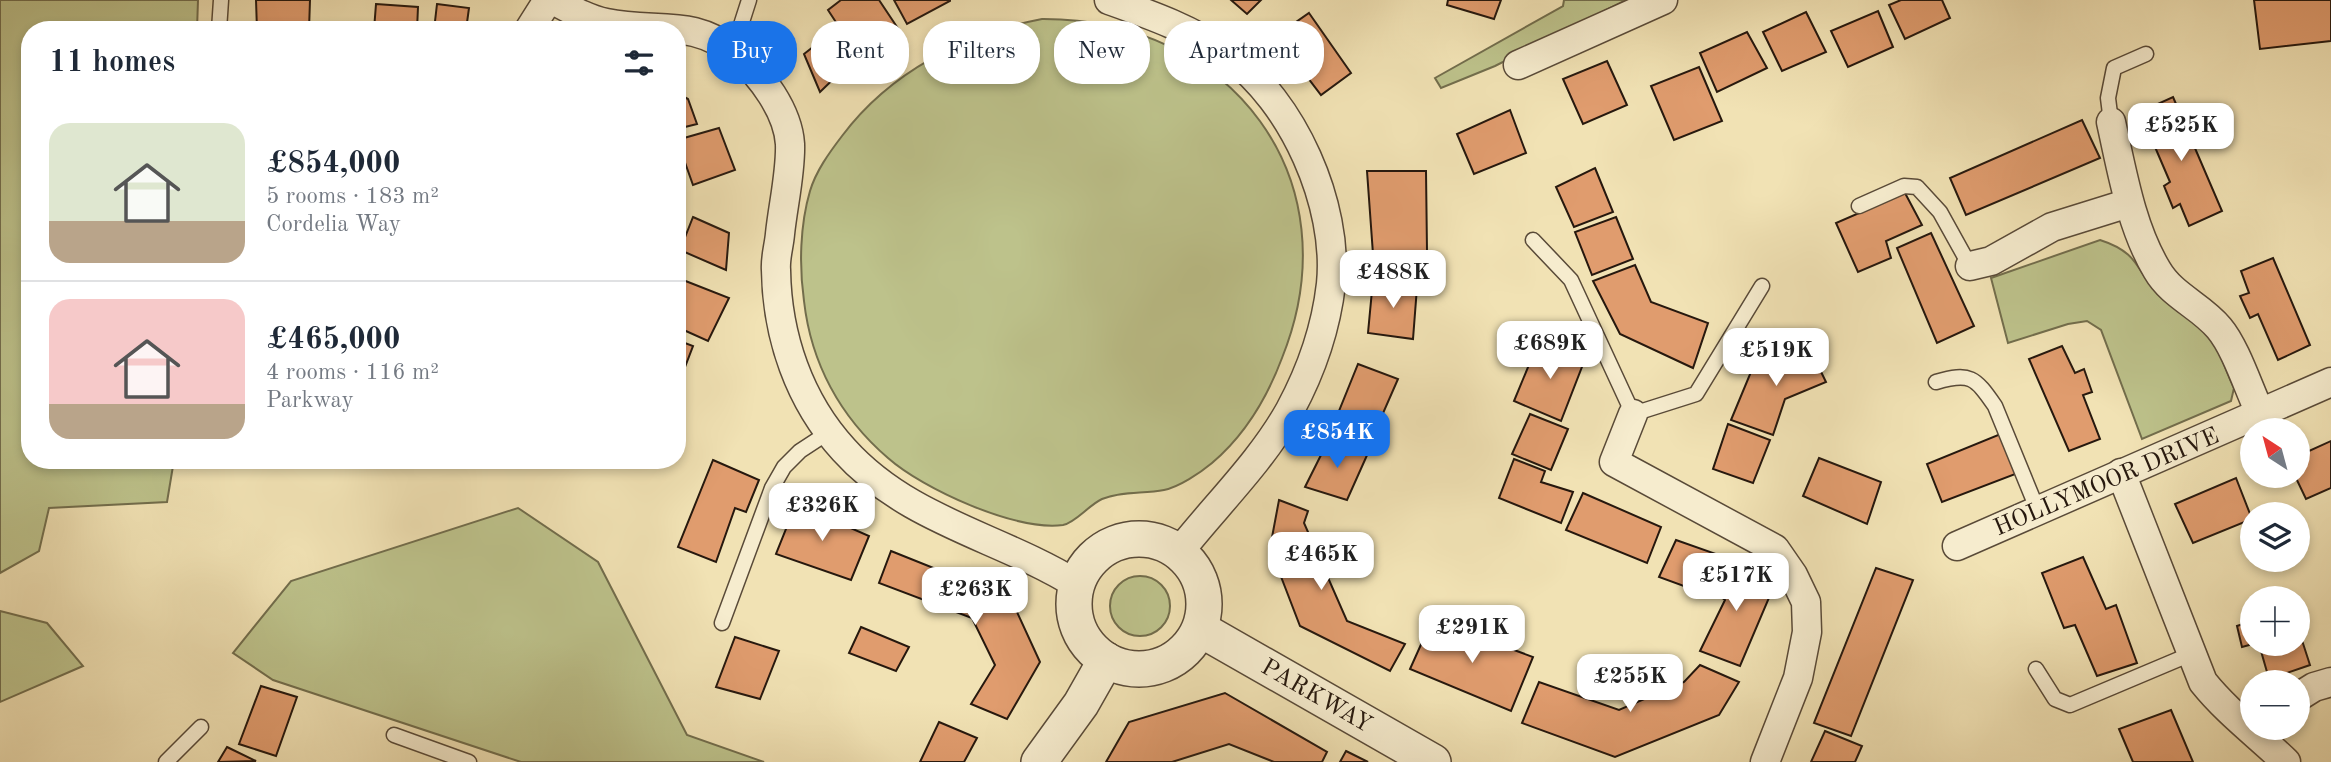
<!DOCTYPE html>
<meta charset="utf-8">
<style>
body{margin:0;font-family:"Old Standard TT",serif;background:#f6f6f7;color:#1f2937;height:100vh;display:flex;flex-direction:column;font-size:26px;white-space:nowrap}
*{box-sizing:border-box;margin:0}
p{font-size:23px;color:#747a83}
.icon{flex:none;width:38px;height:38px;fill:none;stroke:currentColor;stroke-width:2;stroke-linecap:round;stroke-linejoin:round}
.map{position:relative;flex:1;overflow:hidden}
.side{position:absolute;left:21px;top:21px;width:665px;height:448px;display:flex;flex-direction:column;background:#fff;border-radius:28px;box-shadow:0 4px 10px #0003}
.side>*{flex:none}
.banner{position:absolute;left:707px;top:21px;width:665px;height:63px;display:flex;gap:14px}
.needle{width:46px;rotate:324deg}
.controls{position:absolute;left:2240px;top:418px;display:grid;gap:14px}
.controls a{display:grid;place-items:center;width:70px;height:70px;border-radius:50%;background:#fff;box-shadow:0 4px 10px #0003;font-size:35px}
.price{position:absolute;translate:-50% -60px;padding:0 16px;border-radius:14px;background:#fff;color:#222;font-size:23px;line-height:46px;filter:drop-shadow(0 2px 4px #0008)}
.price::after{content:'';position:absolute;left:50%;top:42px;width:21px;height:16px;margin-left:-10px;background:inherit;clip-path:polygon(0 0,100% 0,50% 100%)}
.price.active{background:#1a73e8;color:#fff}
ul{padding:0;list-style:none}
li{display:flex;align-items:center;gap:21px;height:175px;padding:0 28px}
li+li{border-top:2px solid #e0e1e3}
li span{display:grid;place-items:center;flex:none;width:196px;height:140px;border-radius:21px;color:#555}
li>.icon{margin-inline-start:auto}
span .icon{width:84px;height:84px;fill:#fffc;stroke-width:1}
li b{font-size:30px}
h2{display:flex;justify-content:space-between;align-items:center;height:84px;padding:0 28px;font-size:30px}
.chip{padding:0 24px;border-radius:28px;background:#fff;box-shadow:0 4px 10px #0003;font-size:24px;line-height:63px}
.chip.active{background:#1a73e8;color:#fff}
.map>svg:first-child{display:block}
.green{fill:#bdc28b;stroke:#726d4c;stroke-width:2}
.building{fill:#e09c6e;stroke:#26180e;stroke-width:2}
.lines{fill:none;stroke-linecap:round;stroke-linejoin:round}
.service-casing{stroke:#594a38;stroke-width:17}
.minor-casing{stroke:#594a38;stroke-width:31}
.tertiary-casing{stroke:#594a38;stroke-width:38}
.service{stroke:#f6ecce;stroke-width:14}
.minor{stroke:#f6ecce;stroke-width:28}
.tertiary{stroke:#f6ecce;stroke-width:35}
.labels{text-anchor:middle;stroke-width:7;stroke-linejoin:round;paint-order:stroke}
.street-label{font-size:24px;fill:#26180e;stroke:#f6ecce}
</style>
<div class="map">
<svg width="2331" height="762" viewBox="0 0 2331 762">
<rect width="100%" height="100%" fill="#f1e2b4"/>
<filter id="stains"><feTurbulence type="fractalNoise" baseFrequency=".00286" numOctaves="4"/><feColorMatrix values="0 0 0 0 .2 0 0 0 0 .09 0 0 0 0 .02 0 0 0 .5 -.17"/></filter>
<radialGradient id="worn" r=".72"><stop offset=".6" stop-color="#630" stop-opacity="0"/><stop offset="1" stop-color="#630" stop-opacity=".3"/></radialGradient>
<g class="green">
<polygon points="0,0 198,0 197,30 30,30 30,460 174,460 167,502 49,508 39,551 0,573"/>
<polygon points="1564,0 1626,0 1495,66 1441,88 1435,78 1563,6"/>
<path d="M1042,19C1231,18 1354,179 1282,358C1267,398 1245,435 1212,463C1200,473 1179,487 1164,490C1143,494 1122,491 1102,499C1089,505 1075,523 1063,525C1015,531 923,489 888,458C840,417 811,363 804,301C799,266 800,225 810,191C816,171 829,153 842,136C890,72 964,34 1042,19Z"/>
<path d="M2100,240C2144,254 2135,275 2165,301C2176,311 2192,315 2202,325C2218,340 2224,369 2234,388L2231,401L2142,439L2101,330L2087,321L2068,324L2008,343L1991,278Z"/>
<polygon points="518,508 598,562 687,735 764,762 521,762 273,680 233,653 291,581"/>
<circle cx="1140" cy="606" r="30"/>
<polygon points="0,611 47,623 83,666 0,702"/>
</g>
<g class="building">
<polygon points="256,0 310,0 309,30 257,30"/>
<polygon points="841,0 879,0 899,30 858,56 828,10"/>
<polygon points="894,0 950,0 950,1 907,24"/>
<polygon points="1231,0 1261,0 1247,14"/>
<polygon points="1448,0 1501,0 1494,19 1447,5"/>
<polygon points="1901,0 1942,0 1950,18 1905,39 1889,5"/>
<polygon points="2254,0 2331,0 2331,41 2260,49"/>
<polygon points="376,4 418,7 417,30 374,30"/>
<polygon points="437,4 469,8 466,30 434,30"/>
<polygon points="1878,11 1893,47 1848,67 1831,31"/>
<polygon points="1806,12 1826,52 1782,71 1763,32"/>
<polygon points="1309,13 1351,73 1321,95 1276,36"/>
<polygon points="1747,32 1767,68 1717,92 1700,53"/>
<polygon points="827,36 849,64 820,92 804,54"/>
<polygon points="1607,61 1627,105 1583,124 1563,79"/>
<polygon points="1699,67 1722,121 1674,140 1651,86"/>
<polygon points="677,93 688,99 697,124 677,129"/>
<polygon points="2173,97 2222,211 2189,226 2180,204 2173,208 2164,186 2170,182 2140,112"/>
<polygon points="1510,110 1526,153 1474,174 1457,134"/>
<polygon points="2082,120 2100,158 1966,215 1950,178"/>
<polygon points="719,128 735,170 693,185 677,140"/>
<polygon points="1595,168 1613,212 1574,227 1556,187"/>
<polygon points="1367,171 1426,171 1427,251 1373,254"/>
<polygon points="1905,193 1922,225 1886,241 1891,258 1858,272 1836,223"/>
<polygon points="693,217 729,233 726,270 680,250"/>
<polygon points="1616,217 1633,259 1592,275 1575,232"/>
<polygon points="1931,233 1974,326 1937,343 1897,248"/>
<polygon points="2273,258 2310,345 2278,360 2258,314 2250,318 2240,296 2249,293 2241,271"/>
<polygon points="1635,265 1651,302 1708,323 1693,368 1620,334 1593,281"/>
<polygon points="683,280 729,298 708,341 677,327 677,292"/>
<polygon points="1373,280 1417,287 1413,339 1368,333"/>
<polygon points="677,340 693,346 677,388"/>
<polygon points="1538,343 1585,359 1561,421 1514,401"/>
<polygon points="1808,345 1826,382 1785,399 1773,435 1731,420 1753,367"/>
<polygon points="2062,346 2075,373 2084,369 2092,392 2083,395 2100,439 2069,451 2029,359"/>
<polygon points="1358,364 1398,379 1377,427 1339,411"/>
<polygon points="1530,414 1568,429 1551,470 1512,454"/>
<polygon points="1728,424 1770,440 1753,483 1713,469"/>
<polygon points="2003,433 2018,473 1942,502 1927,464"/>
<polygon points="1329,439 1368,453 1347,500 1305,487"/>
<polygon points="2331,441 2331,488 2306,499 2295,476 2298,476 2298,456"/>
<polygon points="1819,458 1881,482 1867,524 1803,496"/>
<polygon points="1514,459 1545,471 1541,482 1573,492 1561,523 1499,498"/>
<polygon points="713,460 759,480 746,512 735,508 716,562 678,547"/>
<polygon points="2236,478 2252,519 2193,543 2175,504"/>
<polygon points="1583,493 1661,527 1647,563 1566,530"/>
<polygon points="1279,500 1308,511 1304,523 1347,621 1405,644 1390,671 1300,626 1270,548"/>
<polygon points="796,504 869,536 851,580 776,554"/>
<polygon points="1676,540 1716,554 1703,593 1659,577"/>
<polygon points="891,551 1011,599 1040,662 1007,719 971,704 995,665 972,618 879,583"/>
<polygon points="2083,557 2106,609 2116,605 2137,663 2097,676 2075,625 2064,628 2042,573"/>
<polygon points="1725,560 1774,586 1740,666 1700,651 1725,600 1712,590"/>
<polygon points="1876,568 1913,580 1851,736 1814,723"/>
<polygon points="1432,620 1533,657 1511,711 1410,669"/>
<polygon points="2252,621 2253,644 2242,647 2237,626"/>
<polygon points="861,627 909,647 896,671 849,653"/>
<polygon points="2298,628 2310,665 2269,679 2259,644 2298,644"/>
<polygon points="735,637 779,651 760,699 716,687"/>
<polygon points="1700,665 1739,682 1719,715 1615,757 1522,723 1539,682 1619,710 1684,682"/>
<polygon points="261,686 297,697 276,756 239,744"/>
<polygon points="1225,693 1327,752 1322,762 1274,762 1229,744 1172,762 1106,762 1129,722"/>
<polygon points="2171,710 2193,762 2133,762 2119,729"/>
<polygon points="939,722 977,738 964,762 920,762"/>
<polygon points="1825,731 1862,746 1855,762 1811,762"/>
<polygon points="227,747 256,761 218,762"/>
<polygon points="1346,751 1368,762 1340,762"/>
</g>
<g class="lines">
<defs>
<g id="service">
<polyline points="219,30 221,0"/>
<polyline points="726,46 741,25 749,0"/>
<polyline points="2111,122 2108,98 2114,68 2146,54"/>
<polyline points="1859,206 1904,186 1917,187 1940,212 1970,266"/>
<polyline points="1533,240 1571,280 1633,414 1696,394 1762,286"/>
<path d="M1936,382C1970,372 1975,377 1995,406L2038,511"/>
<polyline points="722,623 772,488 784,467 800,451 829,432"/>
<polyline points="2036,669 2055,699 2070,705 2191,654"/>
<polyline points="394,735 469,762"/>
<polyline points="166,762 201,727"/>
</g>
<g id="minor">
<path d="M553,0C570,9 587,19 606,23C656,34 692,17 737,54C761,75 788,111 790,144C791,172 783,205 780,234C779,246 775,258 776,270C777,336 799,401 844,450C908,521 998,536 1076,584"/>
<path d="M1109,0C1151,15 1191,29 1228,55C1293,101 1339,205 1331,284C1326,328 1311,371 1290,410C1261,462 1216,505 1179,552"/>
<polyline points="529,30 548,0"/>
<polyline points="1518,65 1663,0"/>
<path d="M2111,122C2122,171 2131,227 2157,270C2172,296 2201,306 2219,328C2236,348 2249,390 2261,415"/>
<polyline points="1970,266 1991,261 2052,227 2129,203"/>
<polyline points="1633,414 1614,462 1775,549 1793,575 1806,602 1807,632 1798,678 1765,762"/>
<path d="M2121,473L2203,682C2227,712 2258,735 2286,762"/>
<polyline points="1957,546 2331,382"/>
<polyline points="2298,697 2314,687 2331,682"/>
</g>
<g id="tertiary">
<circle cx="1139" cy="604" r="65"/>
<polyline points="1200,629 1433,762"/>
<polyline points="1039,762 1081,704 1106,660"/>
</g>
</defs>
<use href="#service" class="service-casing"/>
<use href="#minor" class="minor-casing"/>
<use href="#tertiary" class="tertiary-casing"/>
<use href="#service" class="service"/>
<use href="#minor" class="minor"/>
<use href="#tertiary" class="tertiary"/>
</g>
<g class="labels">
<g class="street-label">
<text transform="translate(2106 481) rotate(-23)" y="8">HOLLYMOOR DRIVE</text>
<text transform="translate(1317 695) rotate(30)" y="8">PARKWAY</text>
</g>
</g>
<rect width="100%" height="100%" filter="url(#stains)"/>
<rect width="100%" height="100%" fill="url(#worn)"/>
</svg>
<div class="controls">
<a><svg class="needle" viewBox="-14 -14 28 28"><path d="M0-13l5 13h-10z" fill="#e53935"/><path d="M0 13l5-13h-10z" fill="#747a83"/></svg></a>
<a><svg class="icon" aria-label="layers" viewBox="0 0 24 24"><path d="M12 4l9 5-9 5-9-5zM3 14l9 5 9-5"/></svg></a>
<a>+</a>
<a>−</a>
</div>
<b class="price" style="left:2181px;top:163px">£525K</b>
<b class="price" style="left:1393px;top:310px">£488K</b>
<b class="price" style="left:1550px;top:381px">£689K</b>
<b class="price" style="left:1776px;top:388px">£519K</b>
<b class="price active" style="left:1337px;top:470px">£854K</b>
<b class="price" style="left:822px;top:543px">£326K</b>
<b class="price" style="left:1321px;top:592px">£465K</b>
<b class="price" style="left:1736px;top:613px">£517K</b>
<b class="price" style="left:975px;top:627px">£263K</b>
<b class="price" style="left:1472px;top:665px">£291K</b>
<b class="price" style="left:1630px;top:714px">£255K</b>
<div class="banner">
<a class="chip active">Buy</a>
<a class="chip">Rent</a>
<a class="chip">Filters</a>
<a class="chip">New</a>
<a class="chip">Apartment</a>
</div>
<section class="side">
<h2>11 homes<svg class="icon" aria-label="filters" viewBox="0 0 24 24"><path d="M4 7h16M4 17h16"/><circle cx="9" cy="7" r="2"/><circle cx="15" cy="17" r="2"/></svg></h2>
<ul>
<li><span style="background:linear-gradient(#dfe7d0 70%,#b9a48a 0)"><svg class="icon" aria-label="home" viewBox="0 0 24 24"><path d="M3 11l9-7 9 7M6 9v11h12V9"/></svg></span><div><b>£854,000</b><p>5 rooms · 183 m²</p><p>Cordelia Way</p></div></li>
<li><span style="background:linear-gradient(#f6c9c9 75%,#b9a48a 0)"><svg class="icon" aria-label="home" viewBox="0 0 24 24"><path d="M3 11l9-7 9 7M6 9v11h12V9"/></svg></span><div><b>£465,000</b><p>4 rooms · 116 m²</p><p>Parkway</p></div></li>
</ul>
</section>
</div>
